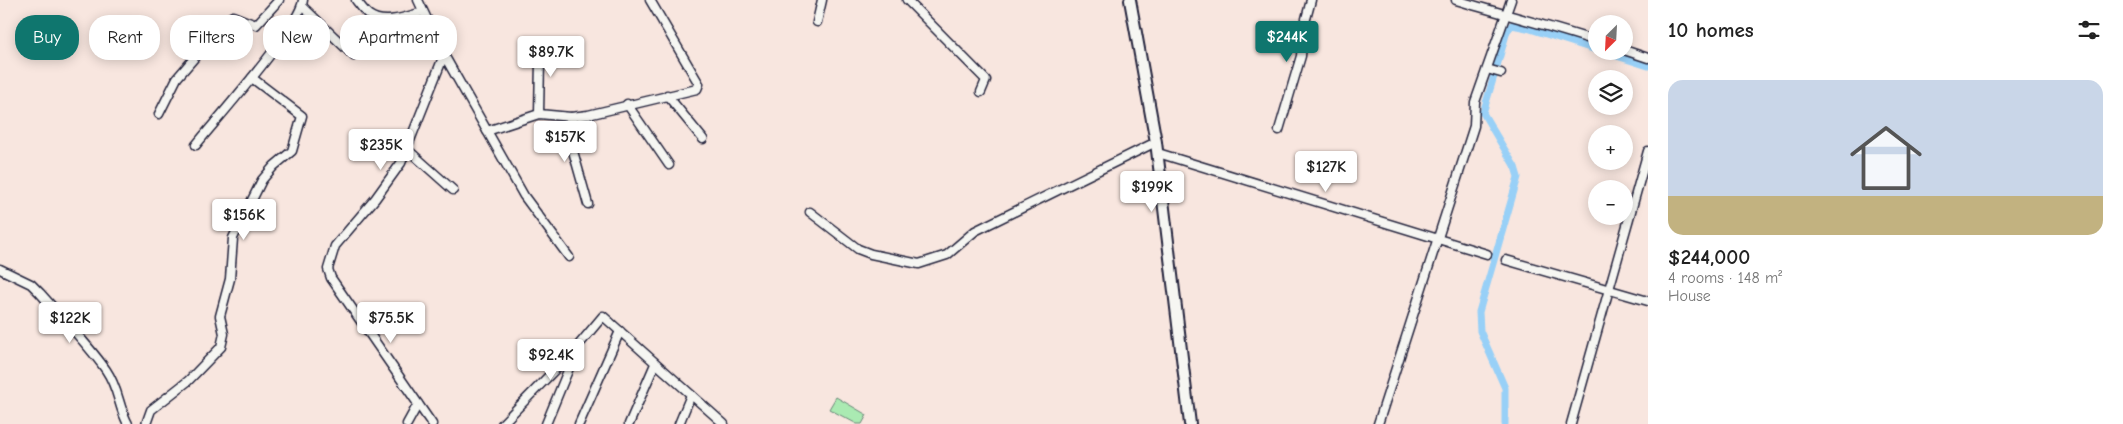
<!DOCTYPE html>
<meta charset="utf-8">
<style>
body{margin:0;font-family:"Comic Neue",sans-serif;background:#f6f6f6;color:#222;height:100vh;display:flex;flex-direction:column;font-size:19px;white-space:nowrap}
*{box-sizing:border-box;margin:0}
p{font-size:16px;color:#767676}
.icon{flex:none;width:28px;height:28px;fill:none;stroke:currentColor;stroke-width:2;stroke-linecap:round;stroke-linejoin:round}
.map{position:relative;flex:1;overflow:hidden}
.details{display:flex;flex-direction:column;background:#fff;width:475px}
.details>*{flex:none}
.hud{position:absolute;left:15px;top:15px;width:475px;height:45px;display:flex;gap:10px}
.needle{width:32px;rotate:204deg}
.buttons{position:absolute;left:1588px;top:15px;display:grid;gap:10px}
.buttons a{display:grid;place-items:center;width:45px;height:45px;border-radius:50%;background:#fff;box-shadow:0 2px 12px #0003;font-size:25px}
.price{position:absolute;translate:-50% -42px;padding:0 11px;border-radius:5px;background:#fff;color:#222;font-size:16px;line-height:32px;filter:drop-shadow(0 1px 2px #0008)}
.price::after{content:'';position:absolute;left:50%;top:30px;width:15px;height:11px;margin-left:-8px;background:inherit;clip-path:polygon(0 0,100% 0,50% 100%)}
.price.selected{background:#0f766e;color:#fff}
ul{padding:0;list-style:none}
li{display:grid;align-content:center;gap:10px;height:265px;padding:0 20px}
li+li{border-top:1px solid #e0e0e0}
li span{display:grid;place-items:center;height:155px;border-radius:15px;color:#555}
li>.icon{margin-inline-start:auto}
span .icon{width:90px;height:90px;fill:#fffc;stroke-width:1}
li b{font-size:21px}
h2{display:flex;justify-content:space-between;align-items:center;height:60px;padding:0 20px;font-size:21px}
.tag{padding:0 18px;border-radius:20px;background:#fff;box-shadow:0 2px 12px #0003;font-size:18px;line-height:45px}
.tag.selected{background:#0f766e;color:#fff}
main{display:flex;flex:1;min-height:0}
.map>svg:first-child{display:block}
.green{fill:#aaeab2;stroke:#668676}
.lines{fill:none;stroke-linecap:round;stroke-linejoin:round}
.canal{stroke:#98d0f7;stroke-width:7}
.minor-casing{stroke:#22223b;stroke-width:11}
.major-casing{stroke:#22223b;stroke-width:14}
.minor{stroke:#f6f6f2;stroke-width:8}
.major{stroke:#f6f6f2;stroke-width:10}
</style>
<main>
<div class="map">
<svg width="1648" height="424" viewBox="0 0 1648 424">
<rect width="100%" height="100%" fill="#f8e6df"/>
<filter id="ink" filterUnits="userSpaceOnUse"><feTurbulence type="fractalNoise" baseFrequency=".02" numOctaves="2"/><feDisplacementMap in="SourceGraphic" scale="10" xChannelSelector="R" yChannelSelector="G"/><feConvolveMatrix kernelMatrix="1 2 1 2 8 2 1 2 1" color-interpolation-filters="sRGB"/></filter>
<g filter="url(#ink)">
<polygon class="green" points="836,397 867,415 862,424 857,424 829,409"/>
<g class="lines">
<g class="canal">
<polyline points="1601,51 1648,66"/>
<polyline points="1497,66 1507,31 1512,25 1527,28 1596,50"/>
<polyline points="1494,76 1483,113 1515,167 1518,177 1479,312 1480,331 1505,388 1505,424"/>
</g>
<defs>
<g id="minor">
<path d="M356,0C360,5 364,11 369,15C384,26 408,16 423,12"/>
<polyline points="418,0 444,55 524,196 569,257"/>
<polyline points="907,0 986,80 981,92"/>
<path d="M1456,0C1502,14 1550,26 1596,41"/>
<polyline points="303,7 354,56"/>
<polyline points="817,22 822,0"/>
<polyline points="538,43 540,60 539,114"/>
<polyline points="1624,50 1648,58"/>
<polyline points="1487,69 1501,73"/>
<polyline points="667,95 703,139"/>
<polyline points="627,104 669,165"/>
<polyline points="159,114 177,78 228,19 233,16 256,25 279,0"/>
<polyline points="571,117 576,135 571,144 588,204"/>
<polyline points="1279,130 1301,56 1303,30 1311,0"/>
<polyline points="487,131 539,114 571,117 588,115 697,89 699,84 650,0"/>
<path d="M196,145C216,120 301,25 303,0"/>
<polyline points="407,149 453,190"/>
<polyline points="1158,153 1487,254"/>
<polyline points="810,212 858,249 871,254 919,264 947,255 975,231 1156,142"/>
<polyline points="1506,260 1648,301"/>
<path d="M0,269L31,284L40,293C62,318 87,343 106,370C119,389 118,406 128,424"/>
<polyline points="146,424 151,410 188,381 221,347 224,334 220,316 230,279 233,238 262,180 274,166 292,151 302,116 252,78"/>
<polyline points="407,424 418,404"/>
<polyline points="432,424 331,278 328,269 335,246 375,199 401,163 444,55"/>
<polyline points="502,424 577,347 603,316 724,424"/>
<polyline points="546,424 576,351"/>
<polyline points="579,424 620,331"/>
<polyline points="629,424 655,364"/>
<polyline points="679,424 691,395"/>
<polyline points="1378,424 1474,126 1475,102 1511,0"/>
<polyline points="1571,424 1648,151"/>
</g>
<polyline id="major" points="1130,0 1156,142 1190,424"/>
</defs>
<use href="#minor" class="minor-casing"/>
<use href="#major" class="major-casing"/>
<use href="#minor" class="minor"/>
<use href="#major" class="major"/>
</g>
</g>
</svg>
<div class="buttons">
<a><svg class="needle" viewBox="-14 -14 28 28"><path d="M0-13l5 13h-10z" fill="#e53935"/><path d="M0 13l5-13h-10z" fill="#767676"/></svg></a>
<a><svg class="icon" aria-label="layers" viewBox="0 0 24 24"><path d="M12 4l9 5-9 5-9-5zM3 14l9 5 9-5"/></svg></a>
<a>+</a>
<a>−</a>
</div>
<b class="price selected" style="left:1287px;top:63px">$244K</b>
<b class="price" style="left:551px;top:78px">$89.7K</b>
<b class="price" style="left:565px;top:163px">$157K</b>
<b class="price" style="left:381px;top:171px">$235K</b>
<b class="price" style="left:1326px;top:193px">$127K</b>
<b class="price" style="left:1152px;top:213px">$199K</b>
<b class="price" style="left:244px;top:241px">$156K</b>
<b class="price" style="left:70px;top:344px">$122K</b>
<b class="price" style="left:391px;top:344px">$75.5K</b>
<b class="price" style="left:551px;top:381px">$92.4K</b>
<div class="hud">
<a class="tag selected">Buy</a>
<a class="tag">Rent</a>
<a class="tag">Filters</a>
<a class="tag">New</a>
<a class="tag">Apartment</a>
</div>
</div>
<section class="details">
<h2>10 homes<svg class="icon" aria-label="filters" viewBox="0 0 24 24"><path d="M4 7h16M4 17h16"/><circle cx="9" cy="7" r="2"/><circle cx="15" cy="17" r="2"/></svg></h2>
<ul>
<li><span style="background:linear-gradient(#c9d6e8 75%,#c2b280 0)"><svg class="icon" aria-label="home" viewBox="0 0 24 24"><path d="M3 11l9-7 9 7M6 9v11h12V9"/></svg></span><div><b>$244,000</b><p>4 rooms · 148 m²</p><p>House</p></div></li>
</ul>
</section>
</main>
